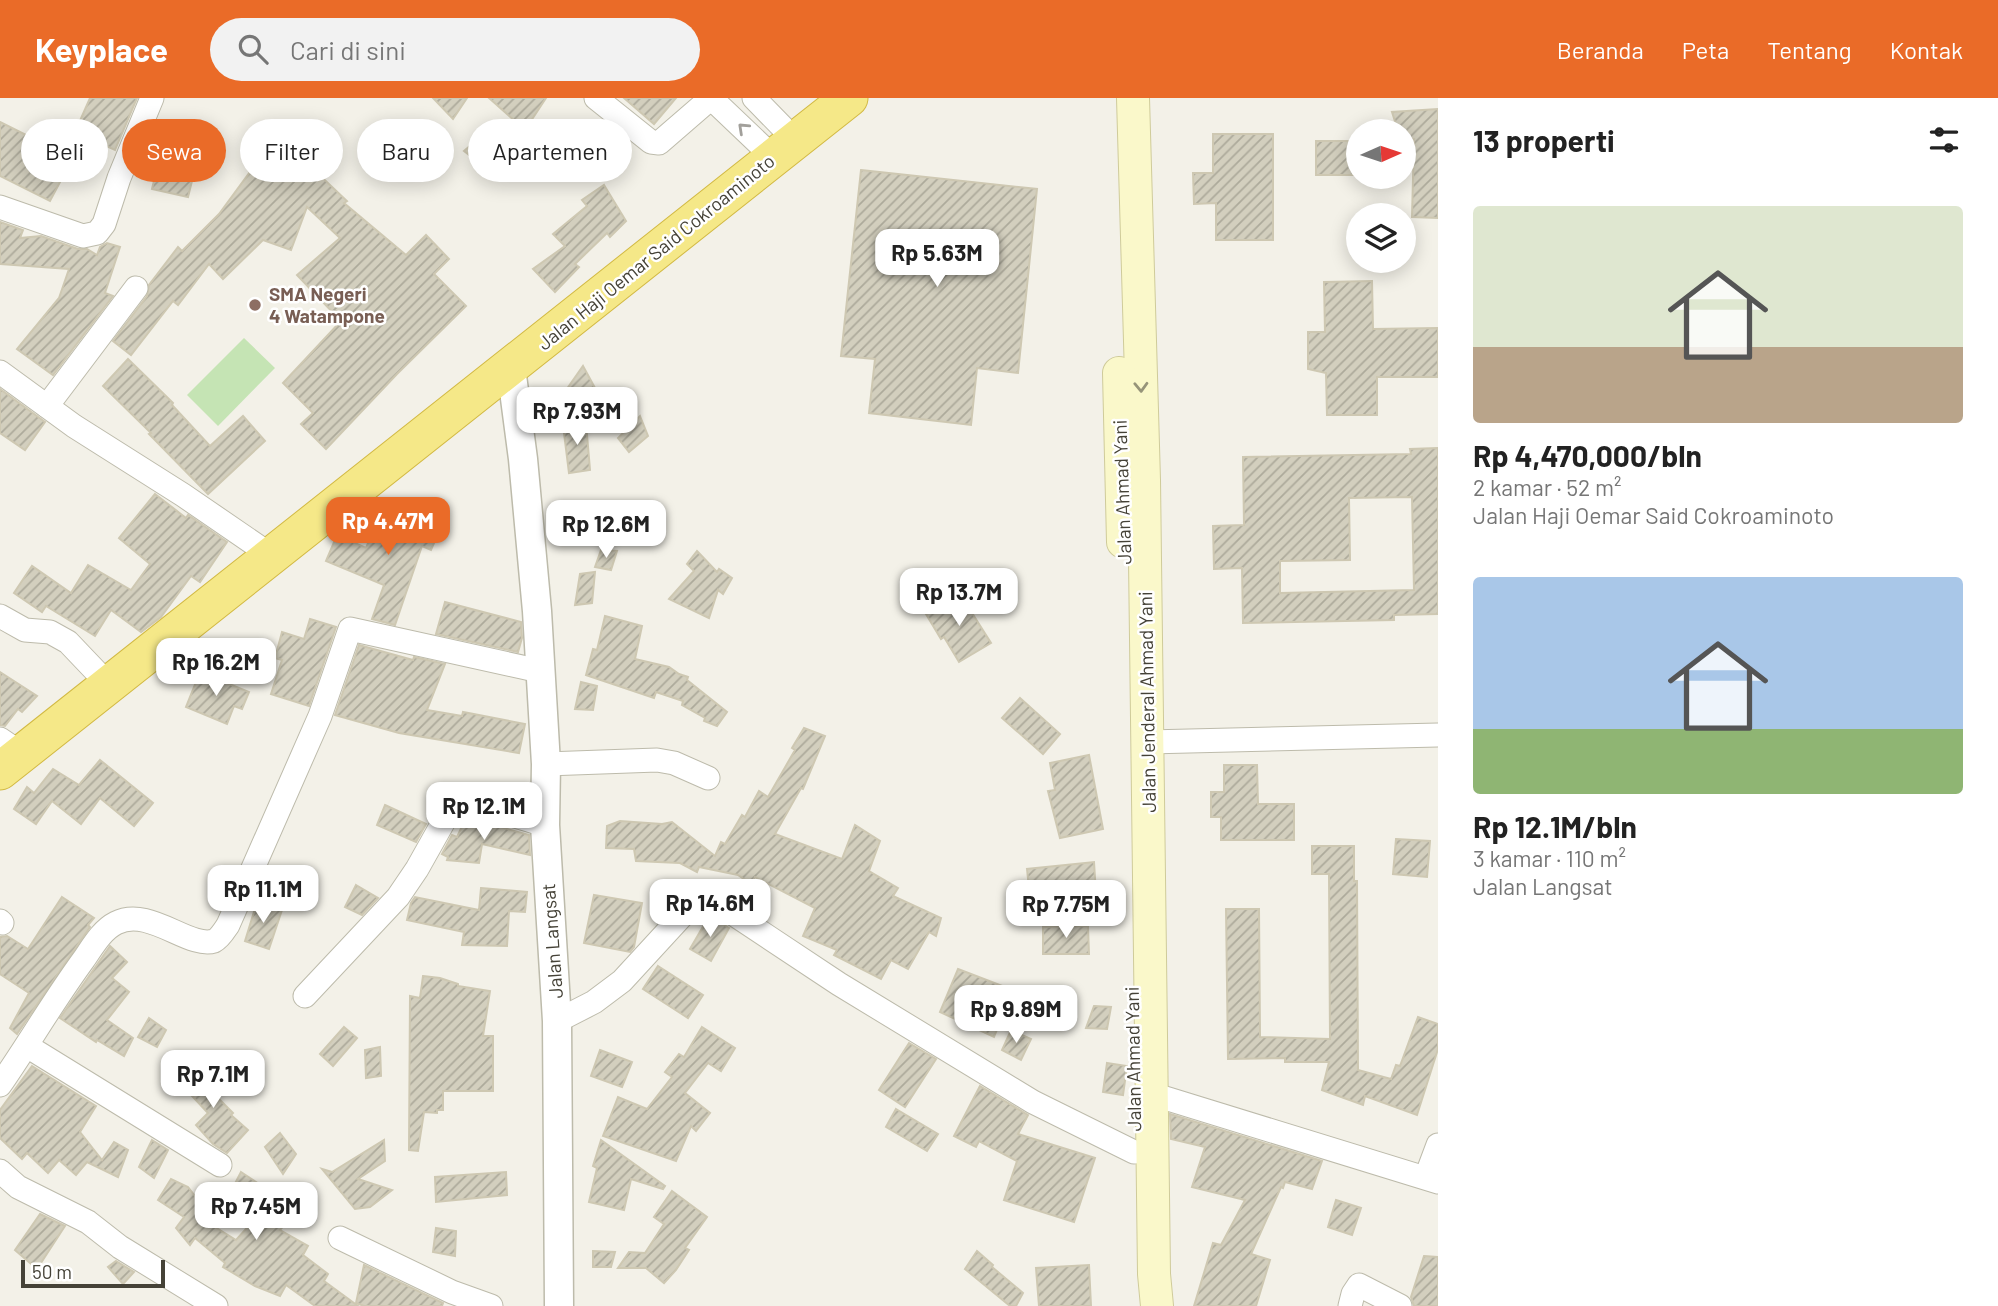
<!DOCTYPE html>
<html lang="id">
<meta charset="utf-8">
<style>
body{margin:0;font-family:Barlow,sans-serif;background:#f2f2f2;color:#222;height:100vh;display:flex;flex-direction:column;font-size:26px;white-space:nowrap}
*{box-sizing:border-box;margin:0}
p{font-size:23px;color:#767676}
.icon{flex:none;width:38px;height:38px;fill:none;stroke:currentColor;stroke-width:2;stroke-linecap:round;stroke-linejoin:round}
.map{position:relative;flex:1;overflow:hidden}
.side{display:flex;flex-direction:column;background:#fff;width:560px}
.side>*{flex:none}
.guide{position:absolute;left:21px;top:21px;width:665px;height:63px;display:flex;gap:14px}
.needle{width:46px;rotate:87deg}
.tools{position:absolute;left:1346px;top:21px;display:grid;gap:14px}
.tools a{display:grid;place-items:center;width:70px;height:70px;border-radius:50%;background:#fff;box-shadow:0 4px 18px #0003;font-size:35px}
.scale{position:absolute;left:21px;bottom:18px;width:144px;box-sizing:border-box;padding-left:7px;border:4px solid #454237;border-top:0;font-size:19px;line-height:24px;white-space:nowrap;color:#454237;-webkit-text-stroke:5px #fff;paint-order:stroke}
.price{position:absolute;translate:-50% -60px;padding:0 16px;border-radius:14px;background:#fff;color:#222;font-size:23px;line-height:46px;filter:drop-shadow(0 2px 4px #0008)}
.price::after{content:'';position:absolute;left:50%;top:42px;width:21px;height:16px;margin-left:-10px;background:inherit;clip-path:polygon(0 0,100% 0,50% 100%)}
.price.on{background:#ea6b28;color:#fff}
ul{padding:0;list-style:none}
li{display:grid;align-content:center;gap:14px;height:371px;padding:0 35px}
li span{display:grid;place-items:center;height:217px;border-radius:7px;color:#555}
li>.icon{margin-inline-start:auto}
span .icon{width:126px;height:126px;fill:#fffc;stroke-width:1}
li b{font-size:30px}
h2{display:flex;justify-content:space-between;align-items:center;height:84px;padding:0 35px;font-size:30px}
.chip{padding:0 24px;border-radius:32px;background:#fff;box-shadow:0 4px 18px #0003;font-size:24px;line-height:63px}
.chip.on{background:#ea6b28;color:#fff}
header{display:flex;align-items:center;gap:42px;box-sizing:border-box;height:98px;padding:0 35px;background:#ea6b28;color:#fff}
header strong{font-size:33px}
nav{display:flex;gap:38px;margin-inline-start:auto;font-size:24px}
.search{width:490px;height:63px;background:#f2f2f2;display:flex;align-items:center;gap:18px;box-sizing:border-box;padding:0 24px;border-radius:38px;color:#767676;font-size:26px}
main{display:flex;flex:1;min-height:0}
.map>svg:first-child{display:block}
.pitch{fill:#c5e4b4}
.building{fill:url(#building-hatch);stroke:#cec8b2;stroke-width:2;fill-rule:evenodd}
.lines{fill:none;stroke-linecap:round;stroke-linejoin:round}
.minor-casing{stroke:#bdbbab;stroke-width:25}
.tertiary-casing{stroke:#bdbbab;stroke-width:31}
.secondary-casing{stroke:#cfcb9a;stroke-width:34}
.trunk-casing{stroke:#d2b943;stroke-width:39}
.minor{stroke:#fff;stroke-width:23}
.tertiary{stroke:#fff;stroke-width:28}
.secondary{stroke:#faf8ca;stroke-width:32}
.trunk{stroke:#f5e888;stroke-width:37}
.oneway{stroke:#a2a09b}
.oneway2{stroke:#969479}
.education-dot{fill:#8d6e63;stroke:#fff;stroke-width:2.5}
.labels{text-anchor:middle;stroke-width:5;stroke-linejoin:round;paint-order:stroke}
.street-label{font-size:19px;fill:#454237;stroke:#fff}
.education-label{font-size:19px;font-weight:bold;fill:#785e54;stroke:#fff;text-anchor:start}
</style>
<header>
<strong>Keyplace</strong>
<div class="search"><svg class="icon" aria-label="search" viewBox="0 0 24 24"><circle cx="10" cy="10" r="6"/><path d="M15 15l6 6"/></svg>Cari di sini</div>
<nav><a>Beranda</a><a>Peta</a><a>Tentang</a><a>Kontak</a></nav>
</header>
<main>
<div class="map">
<svg width="1438" height="1208" viewBox="0 0 1438 1208">
<defs>
<pattern id="building-hatch" width="6" height="6" patternUnits="userSpaceOnUse" patternTransform="scale(1.75)"><rect width="6" height="6" fill="#d3cfbe"/><path d="M-1 1l2-2M0 6l6-6M5 7l2-2" fill="none" stroke="#adaa9b"/></pattern>
</defs>
<rect width="100%" height="100%" fill="#f3f1e8"/>
<polygon class="pitch" points="244,240 275,270 218,328 187,297"/>
<g class="building">
<polygon points="90,0 137,0 115,52 75,34"/>
<polygon points="433,0 467,0 453,21"/>
<polygon points="489,0 546,0 525,32"/>
<polygon points="624,0 676,0 654,26"/>
<polygon points="1438,11 1438,120 1412,119 1414,41 1404,42 1404,33 1398,33 1392,14"/>
<polygon points="0,24 42,45 37,54 67,71 50,103 0,78"/>
<polygon points="272,32 347,103 344,105 406,157 426,137 449,161 434,176 466,208 397,276 326,351 301,326 313,315 283,285 341,223 297,177 340,140 307,109 291,152 263,142 223,181 209,166 178,207 173,203 131,257 113,243 147,198 149,187 178,149 182,153 219,116 258,63 250,56"/>
<polygon points="1213,36 1273,36 1273,142 1216,142 1216,105 1194,106 1193,75 1213,75"/>
<polygon points="478,41 502,60 492,75 464,53"/>
<rect x="1316" y="43" width="42" height="34"/>
<polygon points="159,62 195,71 188,99 152,91"/>
<polygon points="861,72 1037,91 1018,275 977,270 971,327 869,315 875,261 841,258"/>
<polygon points="604,87 626,123 610,139 607,135 575,166 579,169 555,194 533,171 565,148 553,136 587,108 582,102"/>
<polygon points="0,124 23,132 20,140 41,138 78,151 87,151 97,157 100,149 107,145 120,149 105,195 113,198 53,277 17,251 59,200 69,171 0,166"/>
<polygon points="1372,183 1373,231 1438,230 1438,279 1377,279 1377,317 1327,317 1326,275 1308,271 1308,234 1325,234 1324,184"/>
<polygon points="128,261 173,305 172,307 210,348 243,318 265,343 208,396 149,336 151,335 103,288"/>
<polygon points="583,268 613,323 607,327 585,300 586,313 564,295"/>
<polygon points="0,291 45,324 25,352 0,335"/>
<polygon points="640,318 648,338 629,354 618,340"/>
<polygon points="586,325 590,372 569,375 563,327"/>
<path d="M1438,350V516L1394,517V522L1243,525L1242,470L1214,471L1213,428L1244,427L1243,359L1411,356L1410,351ZM1412,399L1414,492L1280,495V463L1350,462L1349,400Z"/>
<polygon points="155,396 186,420 188,417 227,444 200,484 191,478 161,519 141,534 111,512 95,538 46,508 42,514 14,495 32,468 71,495 88,467 131,492 150,466 119,440"/>
<polygon points="385,405 441,429 431,452 422,448 395,527 372,521 384,487 326,463 337,437 366,450"/>
<polygon points="601,452 617,453 611,472 595,469"/>
<polygon points="697,453 717,474 719,471 732,480 723,496 718,492 709,520 669,501 694,473 687,466"/>
<polygon points="595,474 592,505 575,507 580,476"/>
<polygon points="960,496 991,545 959,564 944,539 941,541 926,516"/>
<polygon points="445,504 521,524 522,540 518,554 436,536"/>
<polygon points="605,518 642,528 635,561 669,569 679,576 688,579 687,582 727,614 717,628 704,623 705,620 682,607 683,603 656,594 654,600 586,577 593,551 597,552"/>
<polygon points="310,521 336,529 309,608 271,596 282,562 275,560 282,534 304,541"/>
<polygon points="359,547 413,562 414,559 445,566 427,612 462,618 463,614 525,626 519,655 399,635 335,617"/>
<polygon points="0,574 37,598 22,614 18,611 5,628 0,627"/>
<polygon points="200,574 249,594 242,611 234,608 227,626 186,609"/>
<polygon points="581,584 597,588 593,612 575,611"/>
<polygon points="1020,600 1060,636 1043,656 1002,620"/>
<polygon points="804,630 825,638 803,691 801,690 775,736 842,761 855,727 880,743 869,773 898,790 893,798 941,820 936,838 929,834 908,871 891,862 881,881 834,857 837,852 803,838 815,810 755,779 751,786 738,777 699,769 697,774 680,765 636,763 634,751 606,750 607,728 620,723 662,726 672,724 715,758 721,744 725,746 742,717 745,719 759,693 768,699 795,652 792,650"/>
<polygon points="1089,657 1103,731 1060,740 1048,693 1055,692 1050,665"/>
<polygon points="100,662 153,705 134,728 100,700 81,726 52,703 36,726 14,711 27,689 34,695 53,671 79,687"/>
<polygon points="1224,667 1257,667 1258,706 1294,706 1294,742 1221,742 1221,719 1211,719 1211,694 1224,694"/>
<polygon points="385,707 426,726 416,744 377,727"/>
<polygon points="464,724 493,727 529,737 530,757 482,746 479,765 447,762 448,759 442,756 452,737 457,739"/>
<polygon points="1396,741 1430,743 1427,779 1393,776"/>
<polygon points="1312,748 1354,748 1354,783 1357,783 1358,972 1391,981 1396,967 1400,968 1418,919 1438,926 1438,951 1417,1017 1365,998 1363,1007 1322,992 1329,964 1285,964 1285,960 1228,961 1226,811 1259,811 1260,939 1330,941 1329,776 1312,776"/>
<polygon points="1094,764 1096,796 1030,800 1027,771"/>
<polygon points="356,787 378,800 362,817 345,809"/>
<polygon points="481,790 527,794 525,814 509,813 507,848 462,847 464,834 407,822 411,805 415,799 479,812"/>
<polygon points="594,797 642,805 634,849 630,854 584,845"/>
<polygon points="62,799 94,820 88,827 90,829 17,936 10,930 29,895 0,876 0,839 7,838 28,851"/>
<polygon points="257,804 282,812 269,851 245,843"/>
<polygon points="708,820 714,820 729,830 711,863 690,851"/>
<polygon points="1088,828 1089,856 1043,856 1043,829"/>
<polygon points="110,848 127,864 112,880 129,894 107,922 133,940 124,958 97,942 96,944 60,920"/>
<polygon points="658,868 703,897 688,920 643,891"/>
<polygon points="958,871 1013,892 994,939 940,914"/>
<polygon points="423,878 440,880 458,886 458,888 490,893 483,938 493,938 493,993 443,993 443,1012 437,1012 437,1015 424,1014 418,1053 409,1052 410,898 420,900"/>
<polygon points="1094,908 1111,909 1107,931 1086,930"/>
<polygon points="149,920 166,932 157,949 138,939"/>
<polygon points="344,929 357,940 333,968 320,956"/>
<polygon points="702,929 735,950 721,973 708,965 685,995 710,1015 696,1033 691,1028 676,1063 603,1038 618,999 647,1011 672,979 665,974 679,956 684,959"/>
<polygon points="1011,932 1031,941 1021,962 1002,952"/>
<polygon points="909,945 936,961 905,1009 879,992"/>
<polygon points="380,949 381,978 366,980 365,952"/>
<polygon points="600,952 632,964 622,989 591,978"/>
<polygon points="1107,965 1127,968 1123,997 1103,994"/>
<polygon points="196,966 223,993 217,999 233,1015 231,1017 248,1032 227,1055 213,1046 196,1027 208,1015 178,983"/>
<polygon points="32,968 96,1008 80,1034 102,1062 114,1044 128,1052 118,1079 87,1064 76,1077 59,1062 48,1075 27,1055 22,1061 0,1040 0,1012"/>
<polygon points="980,988 1028,1017 1018,1036 1095,1060 1074,1124 1004,1102 1017,1063 979,1043 976,1049 954,1038"/>
<polygon points="896,1011 938,1036 927,1053 886,1029"/>
<polygon points="1170,1016 1322,1063 1312,1091 1285,1084 1283,1090 1281,1089 1251,1156 1270,1162 1256,1208 1194,1208 1213,1145 1221,1147 1245,1102 1192,1089 1205,1049 1171,1041"/>
<polygon points="280,1035 296,1056 283,1076 265,1049"/>
<polygon points="152,1042 168,1052 154,1080 139,1069"/>
<polygon points="384,1042 385,1063 358,1081 392,1092 370,1109 355,1111 322,1071 332,1074"/>
<polygon points="601,1042 665,1088 663,1091 631,1081 624,1112 589,1104 597,1070 593,1068"/>
<polygon points="241,1074 297,1111 280,1132 308,1148 303,1157 328,1176 324,1183 358,1208 315,1208 286,1187 280,1198 255,1188 223,1169 225,1165 195,1140 190,1147 176,1130 184,1119 158,1102 171,1081 188,1089 211,1119 207,1124 236,1142 255,1121 227,1101"/>
<polygon points="506,1074 507,1097 436,1104 435,1079"/>
<polygon points="672,1093 707,1119 685,1150 689,1152 676,1172 664,1185 646,1170 618,1170 629,1154 645,1155 664,1126 654,1119"/>
<polygon points="1336,1102 1361,1110 1352,1137 1328,1129"/>
<polygon points="40,1116 65,1128 37,1171 15,1152"/>
<polygon points="436,1130 456,1133 455,1158 433,1154"/>
<polygon points="593,1153 615,1154 611,1169 593,1169"/>
<polygon points="977,1153 993,1167 992,1169 1023,1195 1016,1208 1010,1208 965,1171"/>
<polygon points="1424,1158 1438,1159 1438,1208 1414,1208 1411,1199"/>
<polygon points="116,1163 134,1174 123,1186 108,1169"/>
<polygon points="364,1167 443,1205 442,1208 364,1208 356,1205"/>
<polygon points="1089,1167 1091,1208 1039,1208 1036,1170"/>
</g>
<g class="lines">
<defs>
<g id="minor">
<polyline points="596,0 651,44 659,45 711,0 774,60"/>
<polyline points="754,0 795,42"/>
<polyline points="0,109 83,138 97,135 104,126 119,80 152,0"/>
<polyline points="0,274 74,328 183,397 272,458"/>
<polyline points="47,308 136,190"/>
<polyline points="0,518 25,532 50,534 68,544 108,586"/>
<polyline points="0,641 22,656"/>
<polyline points="1148,644 1438,637"/>
<polyline points="546,666 657,662 674,665 708,680"/>
<polyline points="0,823 2,825"/>
<path d="M305,898L398,799L417,771L449,714C473,701 519,720 545,727"/>
<polyline points="557,923 594,904 622,883 691,808 702,805 720,807 839,886 1033,1004 1134,1054"/>
<polyline points="27,948 220,1067"/>
<path d="M0,987C29,945 54,902 84,861C93,848 102,832 116,825C149,808 189,851 214,843C220,840 224,833 228,827L320,618L350,531L540,573"/>
<polyline points="1152,996 1438,1084"/>
<polyline points="0,1073 18,1089 88,1124 120,1149 216,1208"/>
<polyline points="1426,1079 1438,1047"/>
<polyline points="340,1140 452,1194 491,1208"/>
<polyline points="1350,1208 1353,1196 1359,1187 1400,1208"/>
</g>
<polyline id="tertiary" points="511,270 523,361 537,513 546,666 545,727 557,923 559,1208"/>
<g id="secondary">
<polyline points="1133,0 1144,382 1154,1176 1157,1208"/>
<polyline points="1119,275 1123,444"/>
</g>
<polyline id="trunk" points="0,673 849,0"/>
</defs>
<use href="#minor" class="minor-casing"/>
<use href="#tertiary" class="tertiary-casing"/>
<use href="#secondary" class="secondary-casing"/>
<use href="#trunk" class="trunk-casing"/>
<use href="#minor" class="minor"/>
<use href="#tertiary" class="tertiary"/>
<use href="#secondary" class="secondary"/>
<use href="#trunk" class="trunk"/>
</g>
<defs><path id="oneway-chevron" d="M-2-3.5L2.5 0L-2 3.5" fill="none" stroke-width="1.6" stroke-linecap="round" stroke-linejoin="round" transform="scale(1.75)"/></defs>
<use class="oneway" href="#oneway-chevron" transform="translate(743 30) rotate(-137)"/>
<use class="oneway2" href="#oneway-chevron" transform="translate(1141 289) rotate(88)"/>
<circle class="education-dot" cx="255" cy="207" r="7"/>
<g class="labels">
<g class="street-label">
<text transform="translate(656 154) rotate(-39)" y="7">Jalan Haji Oemar Said Cokroaminoto</text>
<text transform="translate(1122 394) rotate(-92)" y="7">Jalan Ahmad Yani</text>
<text transform="translate(1147 604) rotate(-91)" y="7">Jalan Jenderal Ahmad Yani</text>
<text transform="translate(552 843) rotate(-94)" y="7">Jalan Langsat</text>
<text transform="translate(1133 961) rotate(-91)" y="7">Jalan Ahmad Yani</text>
</g>
<g class="education-label">
<text x="269" y="203">SMA Negeri<tspan x="269" dy="22">4 Watampone</tspan></text>
</g>
</g>
</svg>
<div class="tools">
<a><svg class="needle" viewBox="-14 -14 28 28"><path d="M0-13l5 13h-10z" fill="#e53935"/><path d="M0 13l5-13h-10z" fill="#767676"/></svg></a>
<a><svg class="icon" aria-label="layers" viewBox="0 0 24 24"><path d="M12 4l9 5-9 5-9-5zM3 14l9 5 9-5"/></svg></a>
</div>
<div class="scale">50 m</div>
<b class="price" style="left:937px;top:191px">Rp 5.63M</b>
<b class="price" style="left:577px;top:349px">Rp 7.93M</b>
<b class="price on" style="left:388px;top:459px">Rp 4.47M</b>
<b class="price" style="left:606px;top:462px">Rp 12.6M</b>
<b class="price" style="left:959px;top:530px">Rp 13.7M</b>
<b class="price" style="left:216px;top:600px">Rp 16.2M</b>
<b class="price" style="left:484px;top:744px">Rp 12.1M</b>
<b class="price" style="left:263px;top:827px">Rp 11.1M</b>
<b class="price" style="left:710px;top:841px">Rp 14.6M</b>
<b class="price" style="left:1066px;top:842px">Rp 7.75M</b>
<b class="price" style="left:1016px;top:947px">Rp 9.89M</b>
<b class="price" style="left:213px;top:1012px">Rp 7.1M</b>
<b class="price" style="left:256px;top:1144px">Rp 7.45M</b>
<div class="guide">
<a class="chip">Beli</a>
<a class="chip on">Sewa</a>
<a class="chip">Filter</a>
<a class="chip">Baru</a>
<a class="chip">Apartemen</a>
</div>
</div>
<section class="side">
<h2>13 properti<svg class="icon" aria-label="filters" viewBox="0 0 24 24"><path d="M4 7h16M4 17h16"/><circle cx="9" cy="7" r="2"/><circle cx="15" cy="17" r="2"/></svg></h2>
<ul>
<li><span style="background:linear-gradient(#dfe7d0 65%,#b9a48a 0)"><svg class="icon" aria-label="home" viewBox="0 0 24 24"><path d="M3 11l9-7 9 7M6 9v11h12V9"/></svg></span><div><b>Rp 4,470,000/bln</b><p>2 kamar · 52 m²</p><p>Jalan Haji Oemar Said Cokroaminoto</p></div></li>
<li><span style="background:linear-gradient(#a9c7e8 70%,#8fb573 0)"><svg class="icon" aria-label="home" viewBox="0 0 24 24"><path d="M3 11l9-7 9 7M6 9v11h12V9"/></svg></span><div><b>Rp 12.1M/bln</b><p>3 kamar · 110 m²</p><p>Jalan Langsat</p></div></li>
</ul>
</section>
</main>
